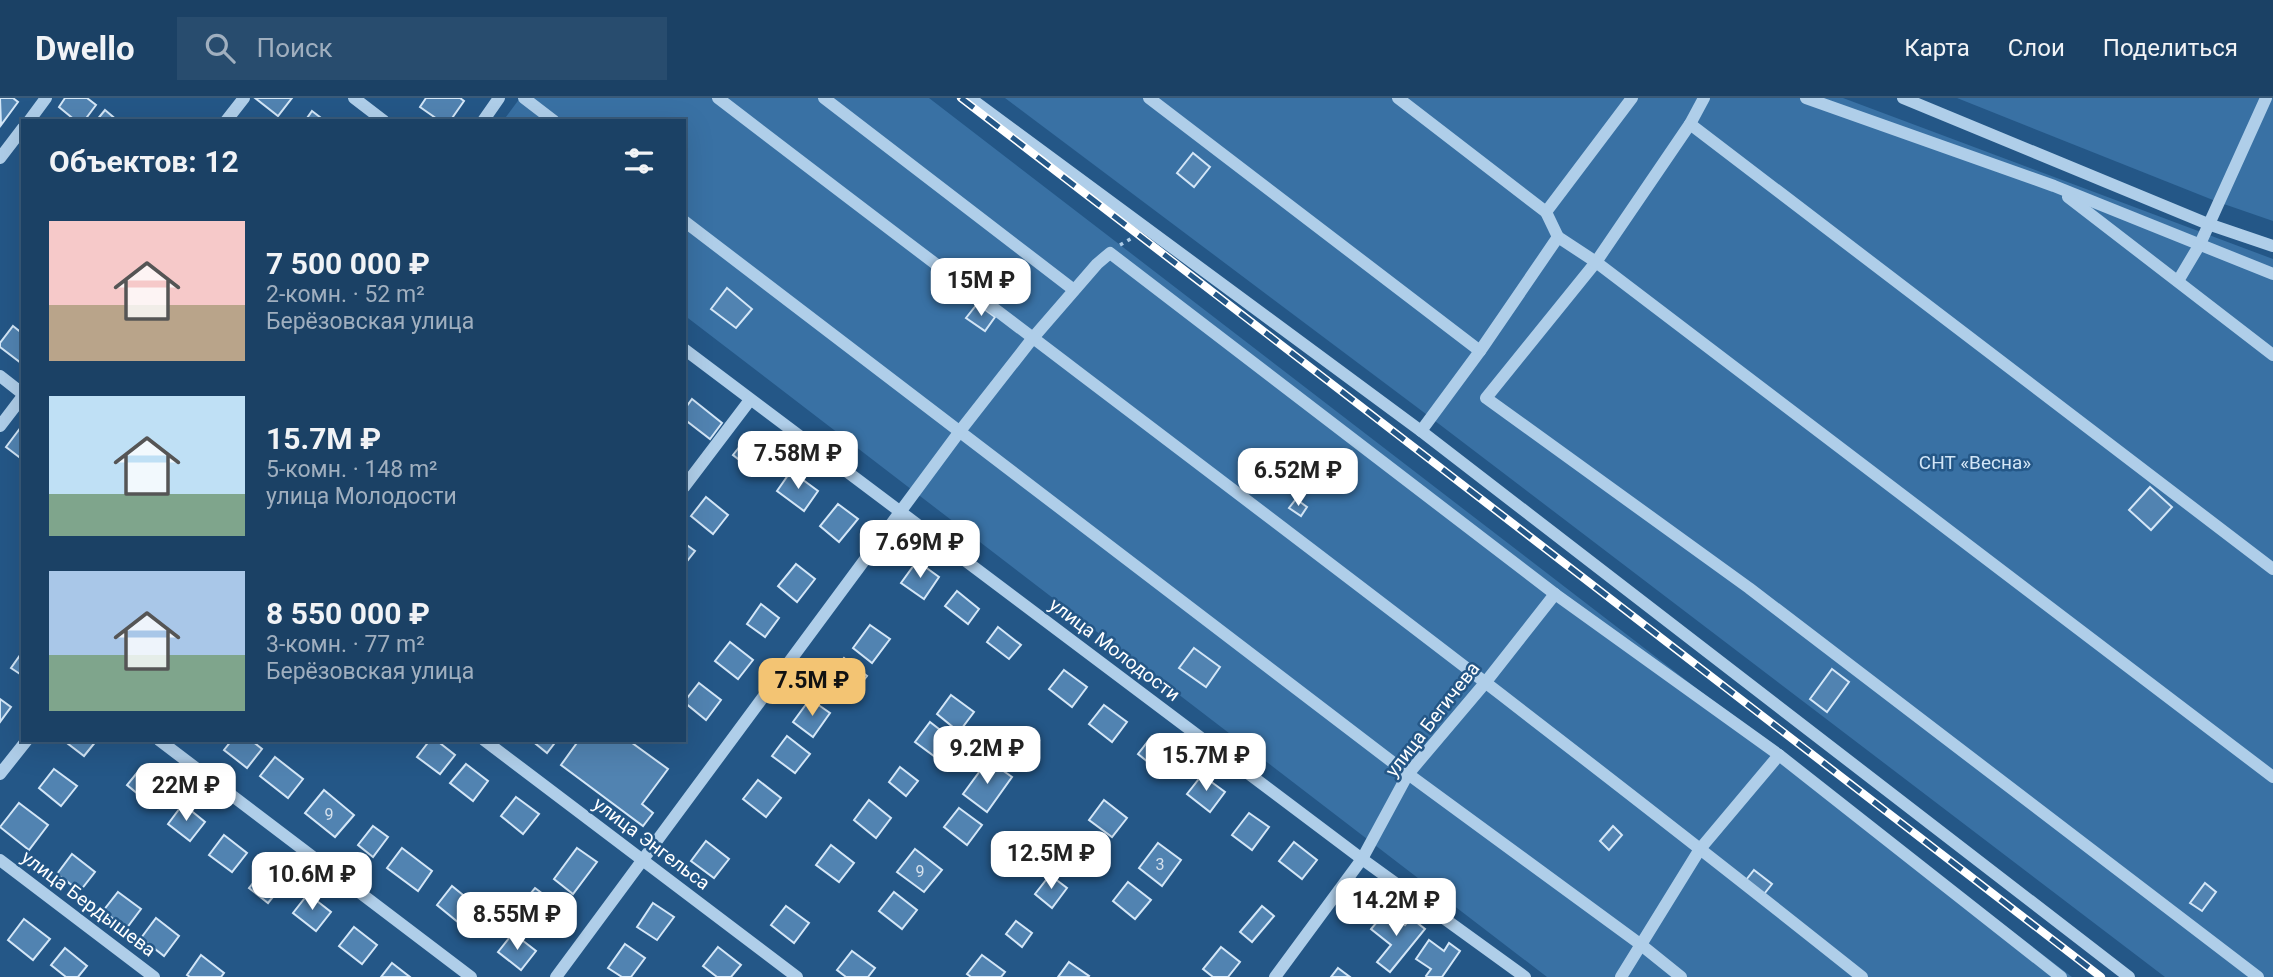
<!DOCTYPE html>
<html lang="ru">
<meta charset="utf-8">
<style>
body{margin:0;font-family:Roboto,sans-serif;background:#284c6e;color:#f1f3f6;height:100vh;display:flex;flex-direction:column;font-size:26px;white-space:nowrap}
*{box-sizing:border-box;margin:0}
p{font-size:23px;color:#a0afbf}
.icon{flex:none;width:38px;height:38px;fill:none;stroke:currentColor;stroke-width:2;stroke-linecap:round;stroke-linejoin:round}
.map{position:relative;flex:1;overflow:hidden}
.side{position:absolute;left:21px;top:21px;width:665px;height:623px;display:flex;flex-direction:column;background:#1b4165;border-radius:0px;box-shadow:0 7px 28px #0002,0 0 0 2px #395a79}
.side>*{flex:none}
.price{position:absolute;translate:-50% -60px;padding:0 16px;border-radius:14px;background:#fff;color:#222;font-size:23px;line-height:46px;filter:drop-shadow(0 2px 4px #0008)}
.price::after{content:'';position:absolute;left:50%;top:42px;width:21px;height:16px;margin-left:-10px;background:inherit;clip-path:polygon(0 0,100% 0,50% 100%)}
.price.current{background:#f3c473;color:#111}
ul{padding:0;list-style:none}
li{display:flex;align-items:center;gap:21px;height:175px;padding:0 28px}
li span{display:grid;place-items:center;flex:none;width:196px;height:140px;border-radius:0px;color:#555}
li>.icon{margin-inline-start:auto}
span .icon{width:84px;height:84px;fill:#fffc;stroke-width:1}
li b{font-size:30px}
h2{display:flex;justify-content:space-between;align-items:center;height:84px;padding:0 28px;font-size:30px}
header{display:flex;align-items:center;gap:42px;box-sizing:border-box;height:98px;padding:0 35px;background:#1b4165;border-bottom:2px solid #395a79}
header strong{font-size:33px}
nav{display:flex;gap:38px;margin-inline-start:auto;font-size:24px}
.search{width:490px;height:63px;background:#284c6e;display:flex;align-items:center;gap:18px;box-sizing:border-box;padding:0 24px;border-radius:0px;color:#a0afbf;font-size:26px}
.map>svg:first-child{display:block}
.green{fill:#3971a4}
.building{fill:#5183b1;stroke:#d3e6f7;stroke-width:2}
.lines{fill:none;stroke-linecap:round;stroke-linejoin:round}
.path{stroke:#afcee9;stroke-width:3.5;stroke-dasharray:3.5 5;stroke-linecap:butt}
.minor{stroke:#afcee9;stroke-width:12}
.rail-casing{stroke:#fff;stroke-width:8}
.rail{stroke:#245787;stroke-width:5;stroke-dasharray:16;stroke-linecap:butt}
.labels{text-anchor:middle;stroke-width:5;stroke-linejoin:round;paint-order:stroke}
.number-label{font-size:16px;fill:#d4e0ec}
.park-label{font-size:19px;fill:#d3e6f7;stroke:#245787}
.street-label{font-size:19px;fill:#fff;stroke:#245787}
</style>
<header>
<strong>Dwello</strong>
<div class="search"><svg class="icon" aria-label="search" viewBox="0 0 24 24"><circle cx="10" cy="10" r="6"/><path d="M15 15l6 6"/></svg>Поиск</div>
<nav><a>Карта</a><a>Слои</a><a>Поделиться</a></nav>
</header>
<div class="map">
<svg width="2273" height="879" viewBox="0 0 2273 879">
<rect width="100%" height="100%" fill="#245787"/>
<g class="green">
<polygon points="520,0 929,0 2072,879 1547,879 684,217 684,23 503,23"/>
<polygon points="1005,0 1843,0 2273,161 2273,879 2165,879 1418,310"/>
<polygon points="1957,0 2273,0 2273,123 2218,104"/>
</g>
<g class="building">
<polygon points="0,0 13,0 18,4 1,27"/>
<polygon points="65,0 87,0 96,7 84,23 76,23 59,9"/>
<polygon points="255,0 292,0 278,18"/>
<polygon points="426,0 460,0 464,3 450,23 440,23 420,9"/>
<polygon points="105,12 118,23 96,23"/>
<polygon points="312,13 325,23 305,23"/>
<polygon points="1193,55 1210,69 1194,89 1177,75"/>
<polygon points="727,190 752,211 736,230 711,211"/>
<polygon points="977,206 995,219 985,233 966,220"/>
<polygon points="13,228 23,236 21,265 0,249 0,245"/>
<polygon points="692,301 722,325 710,341 684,321 684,312"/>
<polygon points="21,329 23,331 23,362 6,349"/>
<polygon points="748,338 771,356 756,375 733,357"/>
<polygon points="791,373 818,393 804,413 777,393"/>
<polygon points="2150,389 2172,409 2151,432 2129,412"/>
<polygon points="706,399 728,417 713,436 691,418"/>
<polygon points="1296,401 1307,409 1301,418 1289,410"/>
<polygon points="838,406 858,421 839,444 820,428"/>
<polygon points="684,445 695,453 684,467"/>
<polygon points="917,463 939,479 924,501 901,485"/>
<polygon points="796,466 815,481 797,504 778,488"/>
<polygon points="957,493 979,511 968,526 945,508"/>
<polygon points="761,506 779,520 765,539 747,526"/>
<polygon points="870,527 890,541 872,565 853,550"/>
<polygon points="998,529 1021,547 1009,561 987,544"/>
<polygon points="730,544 753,562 738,581 715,563"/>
<polygon points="1194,550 1220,569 1206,589 1179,570"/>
<polygon points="23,553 23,578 11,570"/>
<polygon points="844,560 867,578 852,597 829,579"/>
<polygon points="1832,571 1849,584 1827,614 1810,601"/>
<polygon points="1064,572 1087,589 1072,609 1049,591"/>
<polygon points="699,585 721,602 706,622 684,604"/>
<polygon points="951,597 974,614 959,634 937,616"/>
<polygon points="0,601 11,609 0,624"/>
<polygon points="810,601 830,615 813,639 793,624"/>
<polygon points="1104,607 1127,624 1112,644 1089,626"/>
<polygon points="930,624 953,642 938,661 915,644"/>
<polygon points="1022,630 1039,643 1016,671 1000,659"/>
<polygon points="787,638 810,656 795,675 772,658"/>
<polygon points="63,642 97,642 84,658"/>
<polygon points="232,642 251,642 262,651 247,670 224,652"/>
<polygon points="430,642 436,642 455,657 440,676 417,659"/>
<polygon points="531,642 557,642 547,655"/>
<polygon points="579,642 628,642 668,671 642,706 653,715 643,728 561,667"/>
<polygon points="1149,642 1169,658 1158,672 1138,656"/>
<polygon points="275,659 303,681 288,700 260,678"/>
<polygon points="988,662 1012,679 987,714 963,696"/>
<polygon points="466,666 488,683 473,703 450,685"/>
<polygon points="900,669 918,683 906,698 889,684"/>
<polygon points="141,670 163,688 149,705 127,687"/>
<polygon points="54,671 77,688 61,708 39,690"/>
<polygon points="1202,677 1225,694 1210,714 1187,696"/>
<polygon points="758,682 781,700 766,719 743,701"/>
<polygon points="324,692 354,717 335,739 305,715"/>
<polygon points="516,699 539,716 523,736 501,718"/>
<polygon points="869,702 891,720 876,740 854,722"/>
<polygon points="1104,702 1127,720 1112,739 1089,722"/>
<polygon points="19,705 48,727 29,752 0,729"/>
<polygon points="183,706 205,724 190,743 168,726"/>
<polygon points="959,710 982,727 967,747 944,729"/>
<polygon points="1249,715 1269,729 1252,752 1232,737"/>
<polygon points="373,728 388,739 373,759 358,747"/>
<polygon points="1613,728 1622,737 1609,752 1600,743"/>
<polygon points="224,737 247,755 232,774 209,757"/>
<polygon points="706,743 729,761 714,780 691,763"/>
<polygon points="1294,744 1317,762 1302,781 1279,763"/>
<polygon points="1158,745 1181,762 1162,788 1139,770"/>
<polygon points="831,747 854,765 839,784 816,767"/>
<polygon points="402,750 432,773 418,793 387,770"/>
<polygon points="577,750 597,764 573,796 554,781"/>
<polygon points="915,751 942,772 924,794 897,774"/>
<polygon points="72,756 95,774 80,793 57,776"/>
<polygon points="267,768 286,783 268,805 249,790"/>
<polygon points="1754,772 1772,786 1764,796 1746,782"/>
<polygon points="1050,777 1067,790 1052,810 1035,796"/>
<polygon points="1128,784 1151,802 1135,821 1113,803"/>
<polygon points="2205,785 2216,794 2202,813 2190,805"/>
<polygon points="452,788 474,806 459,825 437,807"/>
<polygon points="535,790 563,811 544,835 516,813"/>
<polygon points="118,794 141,811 126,831 103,813"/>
<polygon points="894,794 917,812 902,831 879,813"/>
<polygon points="308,796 331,814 316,833 293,815"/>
<polygon points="653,805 674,819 657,842 637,829"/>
<polygon points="786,808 809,825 794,845 771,827"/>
<polygon points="1262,808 1274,818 1252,844 1240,834"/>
<polygon points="1387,812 1405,827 1411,820 1425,831 1390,874 1377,864 1391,847 1371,831"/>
<polygon points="156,820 179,838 164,858 141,840"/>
<polygon points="24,821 50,841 33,862 8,842"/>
<polygon points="1016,823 1032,835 1022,849 1006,836"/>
<polygon points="354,829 377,847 362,866 339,848"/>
<polygon points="513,835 536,853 521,872 498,854"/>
<polygon points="1429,842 1444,853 1449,845 1460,853 1442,879 1427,879 1426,878 1431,871 1416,861"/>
<polygon points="625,846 645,860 631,879 622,879 608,870"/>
<polygon points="718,849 741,867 731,879 717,879 703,868"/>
<polygon points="1221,849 1240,864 1228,879 1213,879 1203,871"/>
<polygon points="65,850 87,868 78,879 66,879 51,867"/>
<polygon points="852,853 875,870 868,879 846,879 837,872"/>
<polygon points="201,857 224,875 221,879 190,879 187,877"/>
<polygon points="982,857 1005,874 1001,879 971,879 967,876"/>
<polygon points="1069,864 1089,878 1088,879 1058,879"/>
<polygon points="392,865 410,879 381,879"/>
<polygon points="1338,870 1350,879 1331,879"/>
</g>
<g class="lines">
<polyline class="path" points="1120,147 1134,139"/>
<g class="minor">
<polyline points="354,0 384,23"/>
<polyline points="524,0 554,23"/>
<path d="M718,0C1100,293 1486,579 1862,879"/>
<polyline points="824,0 1074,192"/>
<polyline points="970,0 1421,333 2129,879"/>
<polyline points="1149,0 1480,253"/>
<polyline points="1398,0 1546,114"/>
<polyline points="1704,0 1690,26 1596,164 1486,300 1749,490 2258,879"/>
<polyline points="1806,0 2054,88 2273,176"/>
<polyline points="1903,0 2208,126 2273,148"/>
<polyline points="29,23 46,0"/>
<polyline points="226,23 244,0"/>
<polyline points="483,23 499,0"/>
<polyline points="1690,26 2273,471"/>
<polyline points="0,60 23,30"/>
<polyline points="2068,99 2273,257"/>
<polyline points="684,123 1408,676 1640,846 1681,879"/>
<polyline points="1558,139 1596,164 2273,679"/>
<polyline points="2178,183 2200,146 2266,0"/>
<polyline points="684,251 1362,761 1525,879"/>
<polyline points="0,278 23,296"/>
<polyline points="0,328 23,298"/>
<polyline points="1421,333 1480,253 1558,139 1546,114 1632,0"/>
<polyline points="684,389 750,302"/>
<polyline points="159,642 471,879"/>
<polyline points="484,642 797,879"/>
<polyline points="0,676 27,642"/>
<polyline points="0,762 154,879"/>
<polyline points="556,879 960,333 1032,241 1097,166 1110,155 1555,496 1779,657 2061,879"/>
<polyline points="1275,879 1362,761 1408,676 1485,585 1555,496"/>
<polyline points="1621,879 1700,751 1779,657"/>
</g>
<defs>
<polyline id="rail" points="961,0 2101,879"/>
</defs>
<use href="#rail" class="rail-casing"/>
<use href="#rail" class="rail"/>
</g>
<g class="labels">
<g class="number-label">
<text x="329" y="722">9</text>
<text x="1160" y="772">3</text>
<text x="920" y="779">9</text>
</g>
<g class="park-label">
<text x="1975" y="371">СНТ «Весна»</text>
</g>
<g class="street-label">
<text transform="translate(1115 551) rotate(37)" y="7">улица Молодости</text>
<text transform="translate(1432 621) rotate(-52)" y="7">улица Бегичева</text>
<text transform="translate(652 745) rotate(37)" y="7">улица Энгельса</text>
<text transform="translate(89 805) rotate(37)" y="7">улица Бердышева</text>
</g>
</g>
</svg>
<b class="price" style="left:981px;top:220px">15M ₽</b>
<b class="price" style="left:798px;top:393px">7.58M ₽</b>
<b class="price" style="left:1298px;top:410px">6.52M ₽</b>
<b class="price" style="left:920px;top:482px">7.69M ₽</b>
<b class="price current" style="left:812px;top:620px">7.5M ₽</b>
<b class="price" style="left:987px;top:688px">9.2M ₽</b>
<b class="price" style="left:1206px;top:695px">15.7M ₽</b>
<b class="price" style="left:186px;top:725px">22M ₽</b>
<b class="price" style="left:1051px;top:793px">12.5M ₽</b>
<b class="price" style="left:312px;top:814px">10.6M ₽</b>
<b class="price" style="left:1396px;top:840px">14.2M ₽</b>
<b class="price" style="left:517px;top:854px">8.55M ₽</b>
<section class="side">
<h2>Объектов: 12<svg class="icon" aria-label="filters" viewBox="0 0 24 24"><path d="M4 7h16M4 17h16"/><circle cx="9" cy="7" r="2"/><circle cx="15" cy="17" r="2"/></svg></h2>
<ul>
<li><span style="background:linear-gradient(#f6c9c9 60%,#b9a48a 0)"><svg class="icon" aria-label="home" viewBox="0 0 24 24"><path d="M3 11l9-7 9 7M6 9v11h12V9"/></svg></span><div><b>7 500 000 ₽</b><p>2-комн. · 52 m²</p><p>Берёзовская улица</p></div></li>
<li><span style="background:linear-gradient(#bfe0f5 70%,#7fa58c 0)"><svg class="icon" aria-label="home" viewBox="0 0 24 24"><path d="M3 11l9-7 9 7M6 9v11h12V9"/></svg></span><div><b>15.7M ₽</b><p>5-комн. · 148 m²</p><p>улица Молодости</p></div></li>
<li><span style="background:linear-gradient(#a9c7e8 60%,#7fa58c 0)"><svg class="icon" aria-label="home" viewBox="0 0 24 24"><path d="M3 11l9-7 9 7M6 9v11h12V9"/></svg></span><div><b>8 550 000 ₽</b><p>3-комн. · 77 m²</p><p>Берёзовская улица</p></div></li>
</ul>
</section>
</div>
